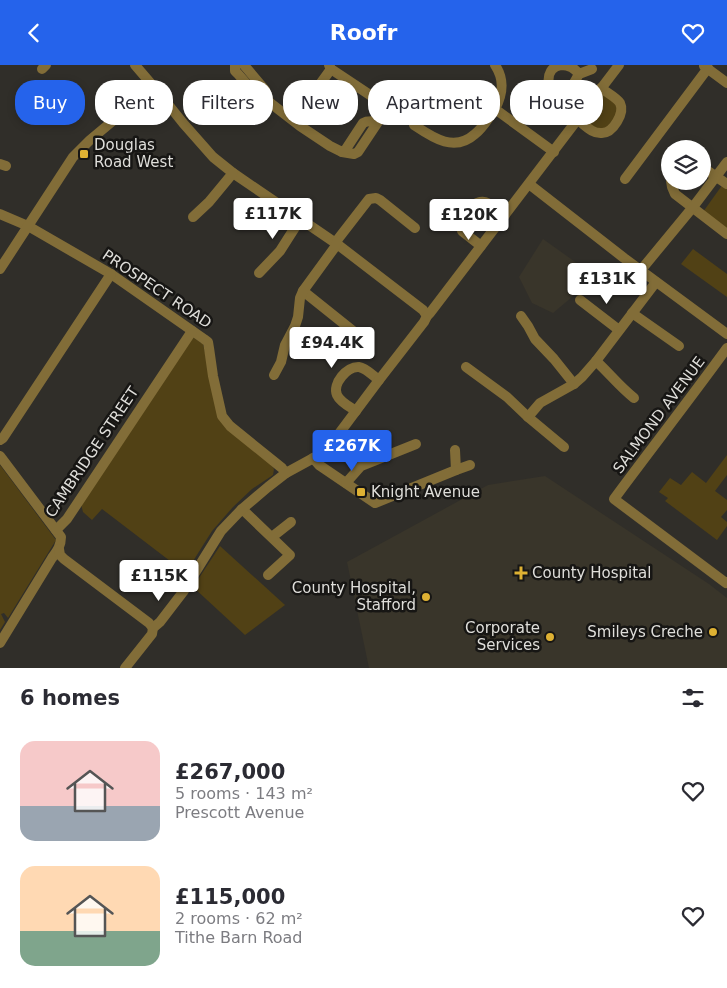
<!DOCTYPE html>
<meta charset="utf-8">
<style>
body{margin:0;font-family:"DejaVu Sans",sans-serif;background:#f7f7f7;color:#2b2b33;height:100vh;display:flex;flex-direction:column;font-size:19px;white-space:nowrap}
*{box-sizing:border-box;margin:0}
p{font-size:16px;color:#7c7c81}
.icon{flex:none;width:28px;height:28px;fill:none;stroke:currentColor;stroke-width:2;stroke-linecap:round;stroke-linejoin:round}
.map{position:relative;height:603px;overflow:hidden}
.side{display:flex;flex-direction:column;background:#fff;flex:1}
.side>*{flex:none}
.guide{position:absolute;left:15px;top:15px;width:698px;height:45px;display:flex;gap:10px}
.fabs{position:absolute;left:661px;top:75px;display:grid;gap:10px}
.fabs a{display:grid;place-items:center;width:50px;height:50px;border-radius:50%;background:#fff;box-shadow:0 2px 8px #0003;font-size:25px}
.price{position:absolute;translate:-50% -42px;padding:0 11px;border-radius:5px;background:#fff;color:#222;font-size:16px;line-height:32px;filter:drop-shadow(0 1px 2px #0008)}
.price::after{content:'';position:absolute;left:50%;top:30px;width:15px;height:11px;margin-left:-8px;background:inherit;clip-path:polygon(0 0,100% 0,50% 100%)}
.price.selected{background:#2563eb;color:#fff}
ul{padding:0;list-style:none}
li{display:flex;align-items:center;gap:15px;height:125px;padding:0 20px}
li span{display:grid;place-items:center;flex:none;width:140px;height:100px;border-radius:15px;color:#555}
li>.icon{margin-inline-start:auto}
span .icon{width:60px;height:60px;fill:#fffc;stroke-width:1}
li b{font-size:21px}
h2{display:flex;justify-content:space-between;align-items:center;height:60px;padding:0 20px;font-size:21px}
.pill{padding:0 18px;border-radius:20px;background:#fff;box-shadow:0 2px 8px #0003;font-size:18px;line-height:45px}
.pill.selected{background:#2563eb;color:#fff}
header{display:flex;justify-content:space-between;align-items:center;height:65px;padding:0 20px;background:#2563eb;color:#fff;font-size:22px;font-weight:800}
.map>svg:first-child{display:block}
.built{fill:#39352a}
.green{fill:#514115}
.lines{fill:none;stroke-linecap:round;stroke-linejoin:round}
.minor{stroke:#826d38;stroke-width:10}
.poi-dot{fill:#deb133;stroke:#171614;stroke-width:2}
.labels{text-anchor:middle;stroke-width:5;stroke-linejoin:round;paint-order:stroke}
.poi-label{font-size:15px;fill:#dfdeda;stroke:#171614;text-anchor:start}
.street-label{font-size:15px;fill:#dfdeda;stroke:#171614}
</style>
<header><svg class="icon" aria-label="back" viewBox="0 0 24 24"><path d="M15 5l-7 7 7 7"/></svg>Roofr<svg class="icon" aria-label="heart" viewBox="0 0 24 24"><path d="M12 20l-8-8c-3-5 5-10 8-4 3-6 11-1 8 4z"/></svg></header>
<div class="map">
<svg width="727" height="603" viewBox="0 0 727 603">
<rect width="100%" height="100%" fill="#302e29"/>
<g class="built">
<polygon points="543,174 592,209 572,232 553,248 532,238 519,212"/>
<polygon points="545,411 709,519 727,533 727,603 369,603 347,497 488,420"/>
</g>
<g class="green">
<path d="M603,29L616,39L619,48L607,62L598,66L584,57C585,47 595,34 603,29Z"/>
<polygon points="723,119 727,122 727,165 703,147"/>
<polygon points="693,184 727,209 727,232 681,199"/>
<polygon points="191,271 203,279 220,353 272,401 274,404 273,410 252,424 233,442 212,466 178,520 167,511 174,499 102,444 92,455 83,447 81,439"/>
<polygon points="727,390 727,410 715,426 727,435 727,445 721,452 727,457 727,461 717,475 665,436 668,433 659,427 670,413 681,420 692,407 706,418"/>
<polygon points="0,400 56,475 8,553 4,548 1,549 5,557 0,565"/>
<polygon points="220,481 285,540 245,570 193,522"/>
</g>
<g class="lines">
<g class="minor">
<polyline points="135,0 153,21 153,26 159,28 183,58 213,92 233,108 337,179 423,245 427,251"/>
<polyline points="235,0 235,6 238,9 259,33 269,37 300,61 330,81 342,87 354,89 358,87 388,42 331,4 329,0"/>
<polyline points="244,0 265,25 269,37"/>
<polyline points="704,1 727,18"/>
<polyline points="42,4 46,0"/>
<path d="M579,9C574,3 570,0 561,0C541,3 548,34 562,31C569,29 576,14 579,9L592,4"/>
<path d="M495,44C503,29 505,15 495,0"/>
<polyline points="294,55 331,4"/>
<path d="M578,55C585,60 592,69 602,68C613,68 625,48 620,38C616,32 607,28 601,23"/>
<path d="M414,60C432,72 454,88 475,69C483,63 489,52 495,44L554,87"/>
<path d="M342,87L346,84L363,58C368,55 372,57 378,56"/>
<polyline points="0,99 6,101"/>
<polyline points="702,102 727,119"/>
<polyline points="625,114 708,3"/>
<polyline points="671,116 672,122 675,129 727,169"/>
<polyline points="529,119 624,193 727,269"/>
<polyline points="0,149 28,161 111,209 204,274 208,277 209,283 213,311 222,351 230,361 282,403 286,408"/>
<polyline points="193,152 209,137 233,108"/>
<path d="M481,181L462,166C462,162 460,157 461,154C462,146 477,135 485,137C492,139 499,146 505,150"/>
<polyline points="0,204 73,92 90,75 145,29 153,26"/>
<polyline points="641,205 693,142 727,97"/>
<polyline points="259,208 280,186 301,153"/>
<polyline points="303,226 353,266"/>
<polyline points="580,235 619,265"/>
<polyline points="632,248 679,281"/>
<polyline points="521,251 528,261 535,274 554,294 574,319"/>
<path d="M727,283C690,334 651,384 614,434L726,518L727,517"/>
<path d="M596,296C609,308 620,322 634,333"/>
<polyline points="466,302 507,332 528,352 564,382"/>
<polyline points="274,310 281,297 285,280 295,261 298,252 300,233 303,226 335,182 338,174 369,134 376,133 380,135 415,163"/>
<path d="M356,346C350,342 340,337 337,330C332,319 347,301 359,302C366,303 373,311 379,315"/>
<polyline points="528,352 540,338 574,319 582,312 596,296 656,217"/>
<polyline points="0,375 3,373 111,209"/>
<path d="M0,391L61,472C61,481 57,486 52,493L0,578"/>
<polyline points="313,393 319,400 375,438 456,405 455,385"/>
<polyline points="456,405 470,400"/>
<polyline points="346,418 361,401 416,379"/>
<polyline points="242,444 290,490 268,510"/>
<polyline points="56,465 67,454 192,266"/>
<polyline points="272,472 291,457"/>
<polyline points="59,484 60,490 64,494 149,558 153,563"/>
<polyline points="125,603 152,569 153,563 160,557 183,527 221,466 242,444 268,422 286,408 319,390 329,382 379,315 424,257 427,251 430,248 619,0"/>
</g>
</g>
<g class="poi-dot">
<rect x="79" y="84" width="10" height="10" rx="2.5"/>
<rect x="356" y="422" width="10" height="10" rx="2.5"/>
<path d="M518.5 500.5h5v5h5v5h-5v5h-5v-5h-5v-5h5z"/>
<circle cx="426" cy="532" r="5"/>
<circle cx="713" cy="567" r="5"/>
<circle cx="550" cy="572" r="5"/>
</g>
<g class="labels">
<g class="poi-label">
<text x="94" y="85">Douglas<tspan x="94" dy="17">Road West</tspan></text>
<text x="371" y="432">Knight Avenue</text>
<text x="532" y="513">County Hospital</text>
<text x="416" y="528" text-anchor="end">County Hospital,<tspan x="416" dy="17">Stafford</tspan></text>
<text x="540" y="568" text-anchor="end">Corporate<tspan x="540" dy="17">Services</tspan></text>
<text x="703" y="572" text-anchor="end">Smileys Creche</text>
</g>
<g class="street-label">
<text transform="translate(157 224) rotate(34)" y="5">PROSPECT ROAD</text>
<text transform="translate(659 350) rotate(-53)" y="5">SALMOND AVENUE</text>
<text transform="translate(92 387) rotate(-56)" y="5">CAMBRIDGE STREET</text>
</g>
</g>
</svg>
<div class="fabs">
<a><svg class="icon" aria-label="layers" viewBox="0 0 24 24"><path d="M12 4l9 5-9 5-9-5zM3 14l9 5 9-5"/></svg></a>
</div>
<b class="price" style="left:273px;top:175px">£117K</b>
<b class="price" style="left:469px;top:176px">£120K</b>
<b class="price" style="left:607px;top:240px">£131K</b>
<b class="price" style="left:332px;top:304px">£94.4K</b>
<b class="price selected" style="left:352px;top:407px">£267K</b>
<b class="price" style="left:159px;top:537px">£115K</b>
<div class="guide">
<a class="pill selected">Buy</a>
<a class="pill">Rent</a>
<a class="pill">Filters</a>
<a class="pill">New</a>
<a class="pill">Apartment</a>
<a class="pill">House</a>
</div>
</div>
<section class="side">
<h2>6 homes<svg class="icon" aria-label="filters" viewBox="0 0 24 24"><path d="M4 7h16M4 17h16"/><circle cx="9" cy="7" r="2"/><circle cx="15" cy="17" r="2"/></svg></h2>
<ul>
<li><span style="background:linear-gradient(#f6c9c9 65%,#9aa5b1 0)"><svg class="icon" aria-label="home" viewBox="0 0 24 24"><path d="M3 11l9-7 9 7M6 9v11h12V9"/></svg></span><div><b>£267,000</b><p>5 rooms · 143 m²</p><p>Prescott Avenue</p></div><svg class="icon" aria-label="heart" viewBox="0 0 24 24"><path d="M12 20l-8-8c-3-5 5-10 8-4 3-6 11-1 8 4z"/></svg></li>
<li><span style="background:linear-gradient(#ffd9b3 65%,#7fa58c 0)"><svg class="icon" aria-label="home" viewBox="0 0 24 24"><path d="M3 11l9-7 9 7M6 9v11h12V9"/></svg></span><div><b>£115,000</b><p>2 rooms · 62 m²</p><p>Tithe Barn Road</p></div><svg class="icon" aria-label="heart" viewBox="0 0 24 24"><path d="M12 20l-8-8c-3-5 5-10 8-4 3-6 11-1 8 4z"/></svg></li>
</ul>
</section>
